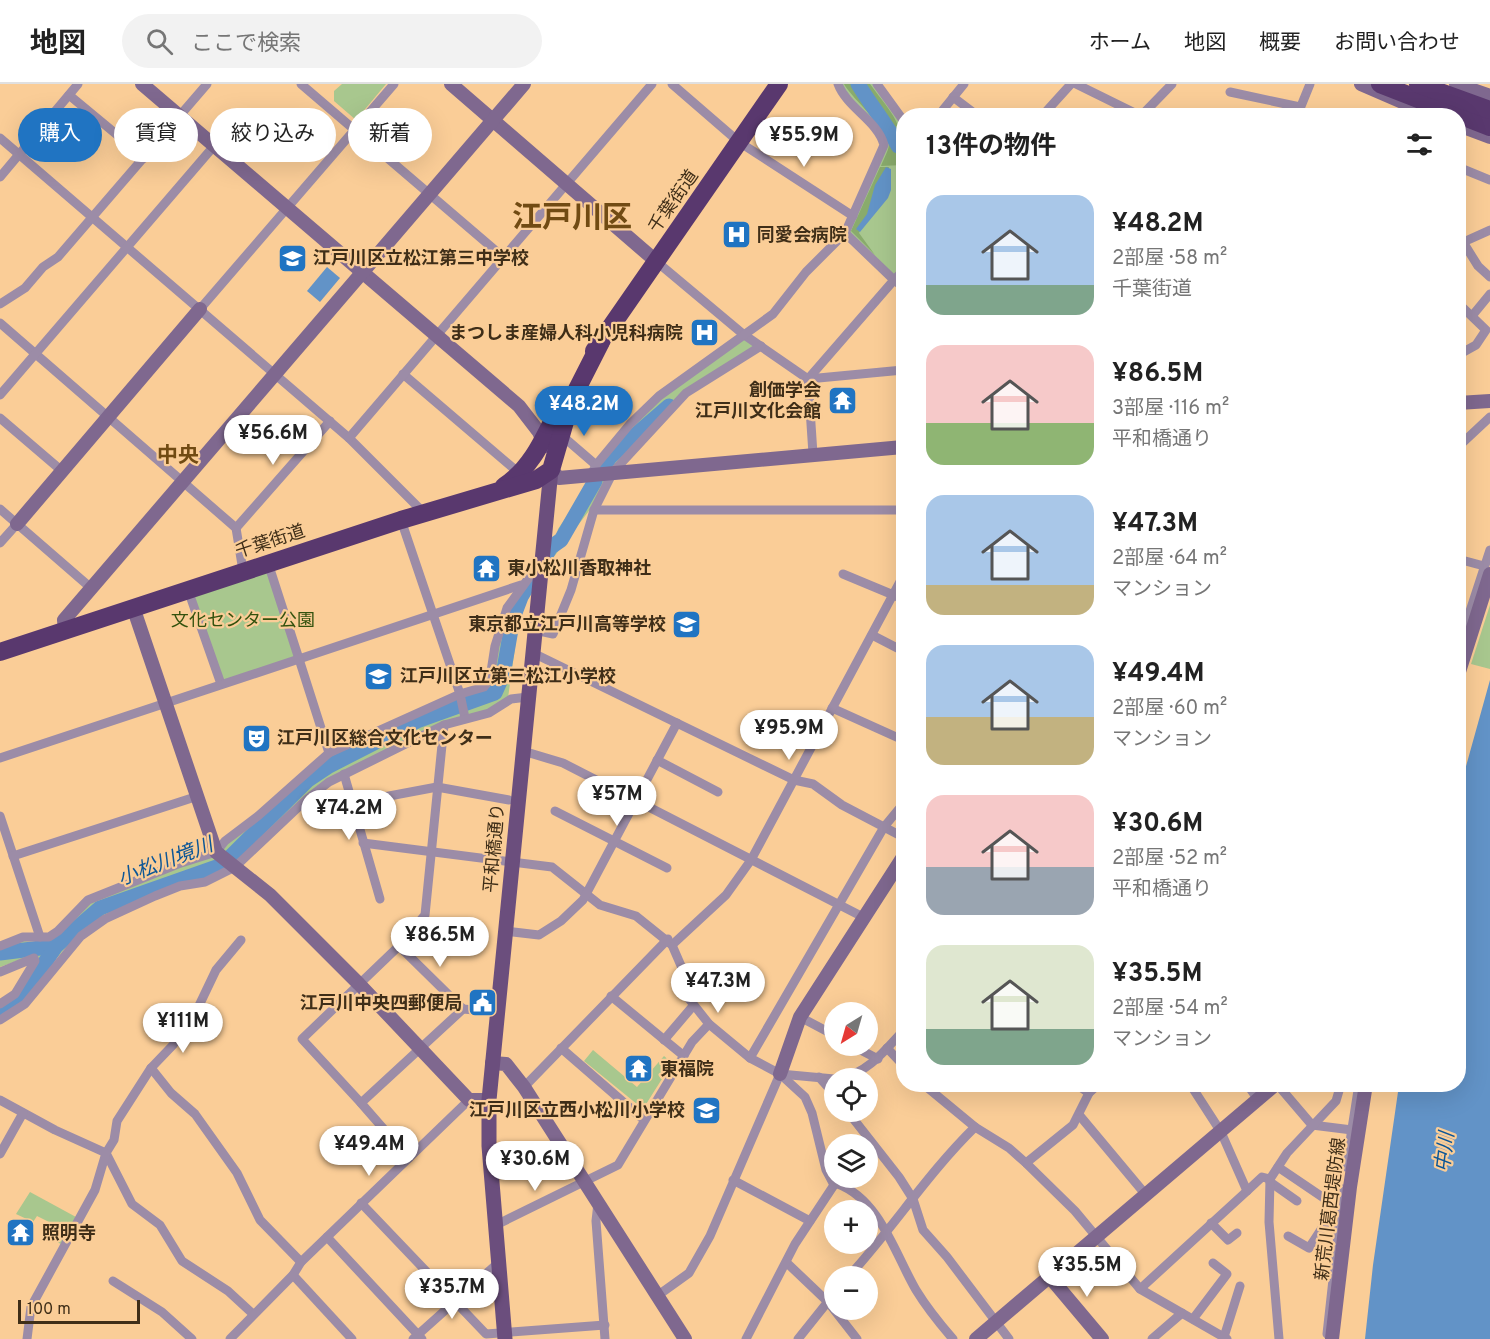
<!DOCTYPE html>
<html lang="ja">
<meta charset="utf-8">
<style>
body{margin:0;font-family:Overpass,"Noto Sans JP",sans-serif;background:#f2f2f2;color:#222;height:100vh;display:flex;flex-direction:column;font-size:22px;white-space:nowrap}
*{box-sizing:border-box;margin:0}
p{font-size:20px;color:#767676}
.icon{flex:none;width:33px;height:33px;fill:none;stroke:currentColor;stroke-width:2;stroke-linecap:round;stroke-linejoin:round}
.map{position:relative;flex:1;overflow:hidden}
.panel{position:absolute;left:896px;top:24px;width:570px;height:984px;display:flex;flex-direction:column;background:#fff;border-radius:24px;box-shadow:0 6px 24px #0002}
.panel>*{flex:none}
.hud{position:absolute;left:18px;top:24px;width:570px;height:54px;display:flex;gap:12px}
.needle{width:39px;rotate:217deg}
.fabs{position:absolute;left:824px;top:918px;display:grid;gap:12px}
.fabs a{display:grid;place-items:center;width:54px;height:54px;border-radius:50%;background:#fff;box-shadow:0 6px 24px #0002;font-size:30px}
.scale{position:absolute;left:18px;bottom:15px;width:122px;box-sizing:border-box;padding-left:6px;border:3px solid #3f2e18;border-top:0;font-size:16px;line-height:21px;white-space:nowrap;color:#3f2e18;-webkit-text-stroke:4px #facd97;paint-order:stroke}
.price{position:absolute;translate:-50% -51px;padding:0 14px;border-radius:21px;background:#fff;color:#222;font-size:20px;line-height:39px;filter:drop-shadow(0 2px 3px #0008)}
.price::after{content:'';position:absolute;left:50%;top:36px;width:18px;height:14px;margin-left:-9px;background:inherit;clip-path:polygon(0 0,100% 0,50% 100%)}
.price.active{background:#2074c2;color:#fff}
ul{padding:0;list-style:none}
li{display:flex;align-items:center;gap:18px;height:150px;padding:0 30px}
li span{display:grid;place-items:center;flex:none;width:168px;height:120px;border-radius:18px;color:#555}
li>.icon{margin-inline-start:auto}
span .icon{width:72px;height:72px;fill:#fffc;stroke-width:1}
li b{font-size:26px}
h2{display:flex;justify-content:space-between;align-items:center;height:72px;padding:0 30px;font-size:26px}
.chip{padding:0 21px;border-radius:27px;background:#fff;box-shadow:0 6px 24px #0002;font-size:21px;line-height:54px}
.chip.active{background:#2074c2;color:#fff}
header{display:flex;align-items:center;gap:36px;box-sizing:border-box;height:84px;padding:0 30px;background:#fff;border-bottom:2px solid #e0e0e0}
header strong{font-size:28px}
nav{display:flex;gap:33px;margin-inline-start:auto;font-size:21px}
.search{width:420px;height:54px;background:#f2f2f2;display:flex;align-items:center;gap:15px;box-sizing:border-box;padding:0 21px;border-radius:33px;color:#767676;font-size:22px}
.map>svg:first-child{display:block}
.green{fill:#a8c78e}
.forest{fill:#89ab6c}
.water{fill:#6293c7}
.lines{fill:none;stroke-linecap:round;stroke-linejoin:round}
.river{stroke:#6293c7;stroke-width:15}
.street{stroke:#9c8ca7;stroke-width:9}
.secondary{stroke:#7f688f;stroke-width:14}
.primary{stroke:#6b4e7d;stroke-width:15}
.highway{stroke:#59386e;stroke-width:18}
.labels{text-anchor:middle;stroke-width:4.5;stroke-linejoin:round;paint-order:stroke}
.street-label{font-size:18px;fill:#3f2e18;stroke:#facd97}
.poi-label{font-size:18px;font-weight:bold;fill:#3f2e18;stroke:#facd97;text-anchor:start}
.park-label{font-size:18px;fill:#33520e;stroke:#facd97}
.water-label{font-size:20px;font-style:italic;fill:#0c5697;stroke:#facd97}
.quarter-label{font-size:21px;font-weight:bold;fill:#714b13;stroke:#facd97}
.town-label{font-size:30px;font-weight:bold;fill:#714b13;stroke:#facd97}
</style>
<header>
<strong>地図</strong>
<div class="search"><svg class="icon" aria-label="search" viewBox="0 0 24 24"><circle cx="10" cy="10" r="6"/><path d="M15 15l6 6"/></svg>ここで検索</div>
<nav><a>ホーム</a><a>地図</a><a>概要</a><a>お問い合わせ</a></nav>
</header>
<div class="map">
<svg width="1490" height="1255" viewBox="0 0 1490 1255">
<rect width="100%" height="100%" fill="#facd97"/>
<g class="green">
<polygon points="342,0 386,0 356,36 334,17 334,7"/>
<polygon points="838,0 877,0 903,36 903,187 894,196 845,149 884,61"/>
<polygon points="744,253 758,261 685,308 612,387 595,389 598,381 660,313"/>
<polygon points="608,396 598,415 553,474 558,445 591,398"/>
<polygon points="267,483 296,573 222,597 191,508"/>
<polygon points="527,499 531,505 519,535 508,614 499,621 328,696 235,780 78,850 48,884 23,919 20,907 39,875 33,871 0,883 0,865 23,857 36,858 56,853 89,818 179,782 212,772 329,671 463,611 484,605 509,524"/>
<polygon points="1490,521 1490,585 1471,580"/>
<polygon points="593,966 637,1003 664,972 672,979 643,1025 584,977"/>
<polygon points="30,1108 76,1133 61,1160 46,1153 51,1139 37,1132 33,1138 16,1130"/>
</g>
<g class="forest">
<path d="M844,0H870C895,34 903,37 903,81L881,82C883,76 889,66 889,60C888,44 853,16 844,0Z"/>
<polygon points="880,83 889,83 859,149 875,171 851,147"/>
</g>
<g class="water">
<polygon points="886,83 891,85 891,106 888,114 860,148 856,145 867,130 875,101"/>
<polygon points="327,183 340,194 320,218 307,207"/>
<polygon points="1490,596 1490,1255 1365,1255 1373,1181 1399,1001 1458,1000 1458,711"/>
</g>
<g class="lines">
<g class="river">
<path d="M858,0C871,22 887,40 898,62"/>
<polyline points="604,383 610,373 669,322"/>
<polyline points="0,869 56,862"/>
<polyline points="0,925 24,910 56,862 100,824 222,781 308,696 329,682 417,637 495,609 503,591 513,534 521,513 551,463 561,456 595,397"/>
</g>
<g class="street">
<polyline points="301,0 503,173"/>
<polyline points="672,0 739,58 853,132"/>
<polyline points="877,0 903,36"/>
<polyline points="1076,0 1141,32"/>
<polyline points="1230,8 1300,23"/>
<polyline points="69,11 145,74"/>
<polyline points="953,13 978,32"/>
<polyline points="938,32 964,0"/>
<polyline points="1042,32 1071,0"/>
<polyline points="1141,32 1172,0"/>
<polyline points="1297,32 1310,0"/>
<polyline points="0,54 349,354 424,429"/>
<polyline points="1458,83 1490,96"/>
<polyline points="0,93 78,0"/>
<polyline points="1463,158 1478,182 1490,193"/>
<polyline points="1459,160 1490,146"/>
<polyline points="657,178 743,250 808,295 903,286"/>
<polyline points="903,187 894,196 903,203"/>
<polyline points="1458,219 1486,246 1476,261 1458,271"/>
<polyline points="0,220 25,204 43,183 58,173 207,0"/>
<polyline points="200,225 394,0"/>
<polyline points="1472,232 1490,210"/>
<polyline points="0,239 236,444 243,487"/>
<polyline points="403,290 519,389"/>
<polyline points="0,311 214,62"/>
<polyline points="0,334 62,387"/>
<polyline points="349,354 652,0"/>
<polyline points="559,356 567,356 596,381"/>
<polyline points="1458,363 1490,333"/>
<polyline points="813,370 808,295 894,196 845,149"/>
<path d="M591,391L596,381L630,340L659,312L773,230L806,188L845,149L884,61C878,37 847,24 838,0"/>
<polyline points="0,425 91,504"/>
<polyline points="594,426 903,426"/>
<polyline points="401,436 460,610 465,634"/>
<polyline points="236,444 330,337"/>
<polyline points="0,459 17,440"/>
<polyline points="1458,475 1484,482"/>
<polyline points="268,479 299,575 521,501"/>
<polyline points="843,490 903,515"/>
<polyline points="188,506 221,600"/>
<polyline points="535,546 553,550 571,506 594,426 613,388 686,309 761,262"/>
<polyline points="872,551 903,567"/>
<polyline points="1458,564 1490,466"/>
<polyline points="533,569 794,696 813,700 842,721 903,753"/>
<polyline points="832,624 903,656"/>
<polyline points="765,636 813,661"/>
<polyline points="523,667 563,679 865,834"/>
<polyline points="0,674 299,575 329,669"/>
<polyline points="657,676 718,708"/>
<polyline points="344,690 380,815"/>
<polyline points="352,719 437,703 509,716"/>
<polyline points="555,727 667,784"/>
<polyline points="0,732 40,853"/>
<path d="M363,759L552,783L600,821L636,832L672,861L682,884L686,911L709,940L750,974L780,990L805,1013L812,1029L826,1086L834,1101L838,1100C880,1116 895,1170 916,1206C927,1224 940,1240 953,1255"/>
<polyline points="13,772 195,713"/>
<polyline points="505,847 539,851 561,837 583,816 677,639"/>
<polyline points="241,856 216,886 195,930 173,961 151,984 117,1037 114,1056 106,1069 132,1120 160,1141 182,1177 228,1207 253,1230"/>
<polyline points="672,861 726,811 751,776 903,492"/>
<polyline points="0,862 23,853 49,853 58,847 88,816 178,780 216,768 225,757 258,732 329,669 460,610 484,603 490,594 495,562 507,524 541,477"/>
<polyline points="399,862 463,925"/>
<polyline points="0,888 34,874 35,877 15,910 0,920"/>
<polyline points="611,912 684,972"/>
<polyline points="800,933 834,951"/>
<polyline points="0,936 25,920 81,852 105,835 155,812 180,802 205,798 235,783 307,715 329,698 444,641 489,629 511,615 528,613"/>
<polyline points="664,956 693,922"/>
<polyline points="853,962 878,975"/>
<polyline points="561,964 644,1036"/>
<polyline points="887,964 903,981"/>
<polyline points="750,974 884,743 903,720"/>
<polyline points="151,984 171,1009 195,1030 237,1089 260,1136 301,1178"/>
<polyline points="780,990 834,995"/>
<polyline points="819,993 834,1010"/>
<path d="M841,994C868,989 885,966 903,947"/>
<polyline points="923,1000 975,1043 1009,1064 1026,1079 1075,1127 1140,1205 1227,1255"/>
<polyline points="1076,1000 1089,1009"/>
<polyline points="1190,1000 1221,1048 1247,1107 1262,1093 1270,1095"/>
<polyline points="1247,1000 1258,1016"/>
<polyline points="1277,1000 1312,1041 1352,1046"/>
<polyline points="524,1003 668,855"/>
<polyline points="0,1016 55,1046 106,1069 95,1106 31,1223 27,1255"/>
<polyline points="361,1019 302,955 399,862 425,831 444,641"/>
<polyline points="848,1028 899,1093 913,1115 923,1146 947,1173 1009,1255"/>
<polyline points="1080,1032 1146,1111"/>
<polyline points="0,1070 23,1029"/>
<polyline points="409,1074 361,1019 463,925 496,928"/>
<polyline points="1026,1079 1073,1041 1089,1009 1099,1000"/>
<polyline points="1278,1083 1340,1125"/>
<polyline points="1346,1083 1359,1000"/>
<polyline points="733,1096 810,1137"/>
<polyline points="1270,1098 1297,1117"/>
<polyline points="361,1119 486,1250 605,1241"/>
<polyline points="598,1119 596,1137 605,1255"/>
<polyline points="1211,1139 1228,1156 1237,1149"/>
<polyline points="496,1141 618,1081 692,958 709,940"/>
<polyline points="1288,1152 1309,1164 1326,1138 1338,1141"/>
<polyline points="327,1153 422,1255"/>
<polyline points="787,1179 828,1218 857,1255"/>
<polyline points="293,1191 352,1255"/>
<path d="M849,1192C893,1144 928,1089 975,1043"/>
<polyline points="113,1197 162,1228 192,1255"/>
<polyline points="1140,1205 1247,1107"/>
<polyline points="657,1212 689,1189 710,1152 780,990"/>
<polyline points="1193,1235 1227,1190 1213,1179"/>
<polyline points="1327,1250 1343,1105"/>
<polyline points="1224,1253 1240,1202"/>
<polyline points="230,1255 293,1191 301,1178 469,1016"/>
<polyline points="413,1255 498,1179"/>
<polyline points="746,1255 795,1160 834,1101"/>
<polyline points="798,1255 834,1210"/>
<polyline points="1152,1255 1182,1229"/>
<polyline points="1279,1255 1269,1138 1270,1095 1287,1069 1336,1017 1341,1000"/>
</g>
<g class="secondary">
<polyline points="142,0 519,322 539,348 545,362"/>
<polyline points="451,0 657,178"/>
<polyline points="1361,0 1435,32"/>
<polyline points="1456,0 1490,12"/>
<polyline points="1458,41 1490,53"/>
<polyline points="1458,319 1490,317"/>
<polyline points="551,386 559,394 903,363"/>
<polyline points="17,440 200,225"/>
<polyline points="133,523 216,768 270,811 359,900 469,1016 489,1016"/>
<polyline points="65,546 64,536 524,0"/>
<polyline points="1458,591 1490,490"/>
<polyline points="492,979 506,980 524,1003 685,1255"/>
<polyline points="780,990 800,933 903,773"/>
<polyline points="1049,1192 1102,1255"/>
<polyline points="976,1255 1276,1000"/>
<polyline points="1332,1255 1350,1103 1366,1000"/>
</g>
<polyline class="primary" points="505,1255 489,1062 489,1016 551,386"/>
<g class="highway">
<polyline points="1380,0 1490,43"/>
<polyline points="1418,0 1490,26"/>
<polyline points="594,267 779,0"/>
<path d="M504,402C531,385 544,354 558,326"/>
<polyline points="0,568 401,436 536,396 551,386 571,317 601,258"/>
</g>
</g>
<defs>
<symbol id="hospital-square" viewBox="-11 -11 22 22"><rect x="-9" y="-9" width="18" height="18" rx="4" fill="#2074c2" stroke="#facd97"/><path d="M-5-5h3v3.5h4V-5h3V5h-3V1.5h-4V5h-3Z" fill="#fff"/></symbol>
<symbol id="school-square" viewBox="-11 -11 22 22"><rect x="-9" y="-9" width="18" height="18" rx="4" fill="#2074c2" stroke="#facd97"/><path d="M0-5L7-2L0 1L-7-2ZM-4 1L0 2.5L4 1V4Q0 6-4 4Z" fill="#fff"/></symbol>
<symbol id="temple-square" viewBox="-11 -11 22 22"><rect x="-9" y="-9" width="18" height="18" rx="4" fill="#2074c2" stroke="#facd97"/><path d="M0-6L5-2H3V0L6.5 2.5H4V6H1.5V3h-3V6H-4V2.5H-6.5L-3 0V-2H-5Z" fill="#fff"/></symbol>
<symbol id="theatre-square" viewBox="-11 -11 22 22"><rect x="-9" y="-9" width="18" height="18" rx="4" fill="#2074c2" stroke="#facd97"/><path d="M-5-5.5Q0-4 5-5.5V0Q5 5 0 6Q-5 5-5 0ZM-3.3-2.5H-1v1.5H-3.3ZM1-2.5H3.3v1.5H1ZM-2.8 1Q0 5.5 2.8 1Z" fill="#fff"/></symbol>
<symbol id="civic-square" viewBox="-11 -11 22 22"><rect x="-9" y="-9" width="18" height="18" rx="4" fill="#2074c2" stroke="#facd97"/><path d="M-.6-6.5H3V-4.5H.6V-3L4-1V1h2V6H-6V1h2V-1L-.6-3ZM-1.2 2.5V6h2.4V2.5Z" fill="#fff"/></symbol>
</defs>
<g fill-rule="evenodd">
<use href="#hospital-square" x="720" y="134" width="33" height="33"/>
<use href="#school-square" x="276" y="158" width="33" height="33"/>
<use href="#hospital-square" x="688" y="232" width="33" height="33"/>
<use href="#temple-square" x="826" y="300" width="33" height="33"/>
<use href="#temple-square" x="470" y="468" width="33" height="33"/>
<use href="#school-square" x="670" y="524" width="33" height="33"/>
<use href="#school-square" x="362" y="576" width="33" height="33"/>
<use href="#theatre-square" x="240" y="638" width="33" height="33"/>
<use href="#civic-square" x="466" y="902" width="33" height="33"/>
<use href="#temple-square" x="622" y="968" width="33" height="33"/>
<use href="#school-square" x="690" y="1010" width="33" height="33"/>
<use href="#temple-square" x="4" y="1132" width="33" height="33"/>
</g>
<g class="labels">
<g class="street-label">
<text transform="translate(673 117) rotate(-55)" y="6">千葉街道</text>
<text transform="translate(270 457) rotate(-18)" y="6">千葉街道</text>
<text transform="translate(494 764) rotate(-85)" y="6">平和橋通り</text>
<text transform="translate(1330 1125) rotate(-83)" y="6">新荒川葛西堤防線</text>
</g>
<g class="poi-label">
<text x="757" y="157">同愛会病院</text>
<text x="313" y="180">江戸川区立松江第三中学校</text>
<text x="683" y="255" text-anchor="end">まつしま産婦人科小児科病院</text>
<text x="821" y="312" text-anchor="end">創価学会<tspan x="821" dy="21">江戸川文化会館</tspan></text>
<text x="507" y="490">東小松川香取神社</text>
<text x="666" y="546" text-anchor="end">東京都立江戸川高等学校</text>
<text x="400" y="598">江戸川区立第三松江小学校</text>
<text x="277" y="660">江戸川区総合文化センター</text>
<text x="462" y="925" text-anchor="end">江戸川中央四郵便局</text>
<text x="660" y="991">東福院</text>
<text x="685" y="1032" text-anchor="end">江戸川区立西小松川小学校</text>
<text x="42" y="1155">照明寺</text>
</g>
<g class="park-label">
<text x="243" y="542">文化センター公園</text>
</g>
<g class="water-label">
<text transform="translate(165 777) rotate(-21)" y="7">小松川境川</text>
<text transform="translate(1444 1068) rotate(-83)" y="7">中川</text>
</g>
<g class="quarter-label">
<text x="178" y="378">中央</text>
</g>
<g class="town-label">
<text x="572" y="143">江戸川区</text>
</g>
</g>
</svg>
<div class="fabs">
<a><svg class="needle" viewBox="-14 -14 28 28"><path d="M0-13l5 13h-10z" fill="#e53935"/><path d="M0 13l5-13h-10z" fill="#767676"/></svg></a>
<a><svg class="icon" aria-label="locate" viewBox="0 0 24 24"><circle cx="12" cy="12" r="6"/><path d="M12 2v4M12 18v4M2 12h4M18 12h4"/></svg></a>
<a><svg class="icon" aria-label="layers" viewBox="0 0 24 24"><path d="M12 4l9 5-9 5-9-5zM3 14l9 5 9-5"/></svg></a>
<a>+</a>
<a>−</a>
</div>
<div class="scale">100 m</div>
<b class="price" style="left:804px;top:84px">¥55.9M</b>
<b class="price active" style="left:584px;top:353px">¥48.2M</b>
<b class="price" style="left:273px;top:382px">¥56.6M</b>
<b class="price" style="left:789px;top:677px">¥95.9M</b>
<b class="price" style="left:617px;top:743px">¥57M</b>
<b class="price" style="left:349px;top:757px">¥74.2M</b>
<b class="price" style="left:440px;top:884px">¥86.5M</b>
<b class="price" style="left:718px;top:930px">¥47.3M</b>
<b class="price" style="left:183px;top:970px">¥111M</b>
<b class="price" style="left:369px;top:1093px">¥49.4M</b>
<b class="price" style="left:535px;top:1108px">¥30.6M</b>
<b class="price" style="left:1087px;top:1214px">¥35.5M</b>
<b class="price" style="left:452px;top:1236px">¥35.7M</b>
<div class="hud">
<a class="chip active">購入</a>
<a class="chip">賃貸</a>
<a class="chip">絞り込み</a>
<a class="chip">新着</a>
</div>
<section class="panel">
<h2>13件の物件<svg class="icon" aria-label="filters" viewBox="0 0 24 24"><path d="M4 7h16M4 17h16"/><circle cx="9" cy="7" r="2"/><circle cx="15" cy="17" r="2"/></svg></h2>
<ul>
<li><span style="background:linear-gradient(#a9c7e8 75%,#7fa58c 0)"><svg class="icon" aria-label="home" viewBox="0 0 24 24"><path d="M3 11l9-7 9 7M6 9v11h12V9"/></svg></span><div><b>¥48.2M</b><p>2部屋 · 58 m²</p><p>千葉街道</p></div></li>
<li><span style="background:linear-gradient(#f6c9c9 65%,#8fb573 0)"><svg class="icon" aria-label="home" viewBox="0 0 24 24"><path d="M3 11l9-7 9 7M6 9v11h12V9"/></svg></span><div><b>¥86.5M</b><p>3部屋 · 116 m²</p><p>平和橋通り</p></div></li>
<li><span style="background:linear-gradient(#a9c7e8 75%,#c2b280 0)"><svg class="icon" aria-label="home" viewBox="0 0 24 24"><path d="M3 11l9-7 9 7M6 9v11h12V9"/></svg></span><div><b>¥47.3M</b><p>2部屋 · 64 m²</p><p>マンション</p></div></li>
<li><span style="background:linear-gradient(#a9c7e8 60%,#c2b280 0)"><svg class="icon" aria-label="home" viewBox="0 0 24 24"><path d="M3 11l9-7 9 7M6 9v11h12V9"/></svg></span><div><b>¥49.4M</b><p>2部屋 · 60 m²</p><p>マンション</p></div></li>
<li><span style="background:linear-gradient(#f6c9c9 60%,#9aa5b1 0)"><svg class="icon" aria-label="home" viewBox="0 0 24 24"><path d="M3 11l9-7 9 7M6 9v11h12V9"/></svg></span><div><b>¥30.6M</b><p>2部屋 · 52 m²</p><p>平和橋通り</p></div></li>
<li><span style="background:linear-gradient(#dfe7d0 70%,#7fa58c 0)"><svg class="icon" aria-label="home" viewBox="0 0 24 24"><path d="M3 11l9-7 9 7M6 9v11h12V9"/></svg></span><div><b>¥35.5M</b><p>2部屋 · 54 m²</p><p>マンション</p></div></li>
</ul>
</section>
</div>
